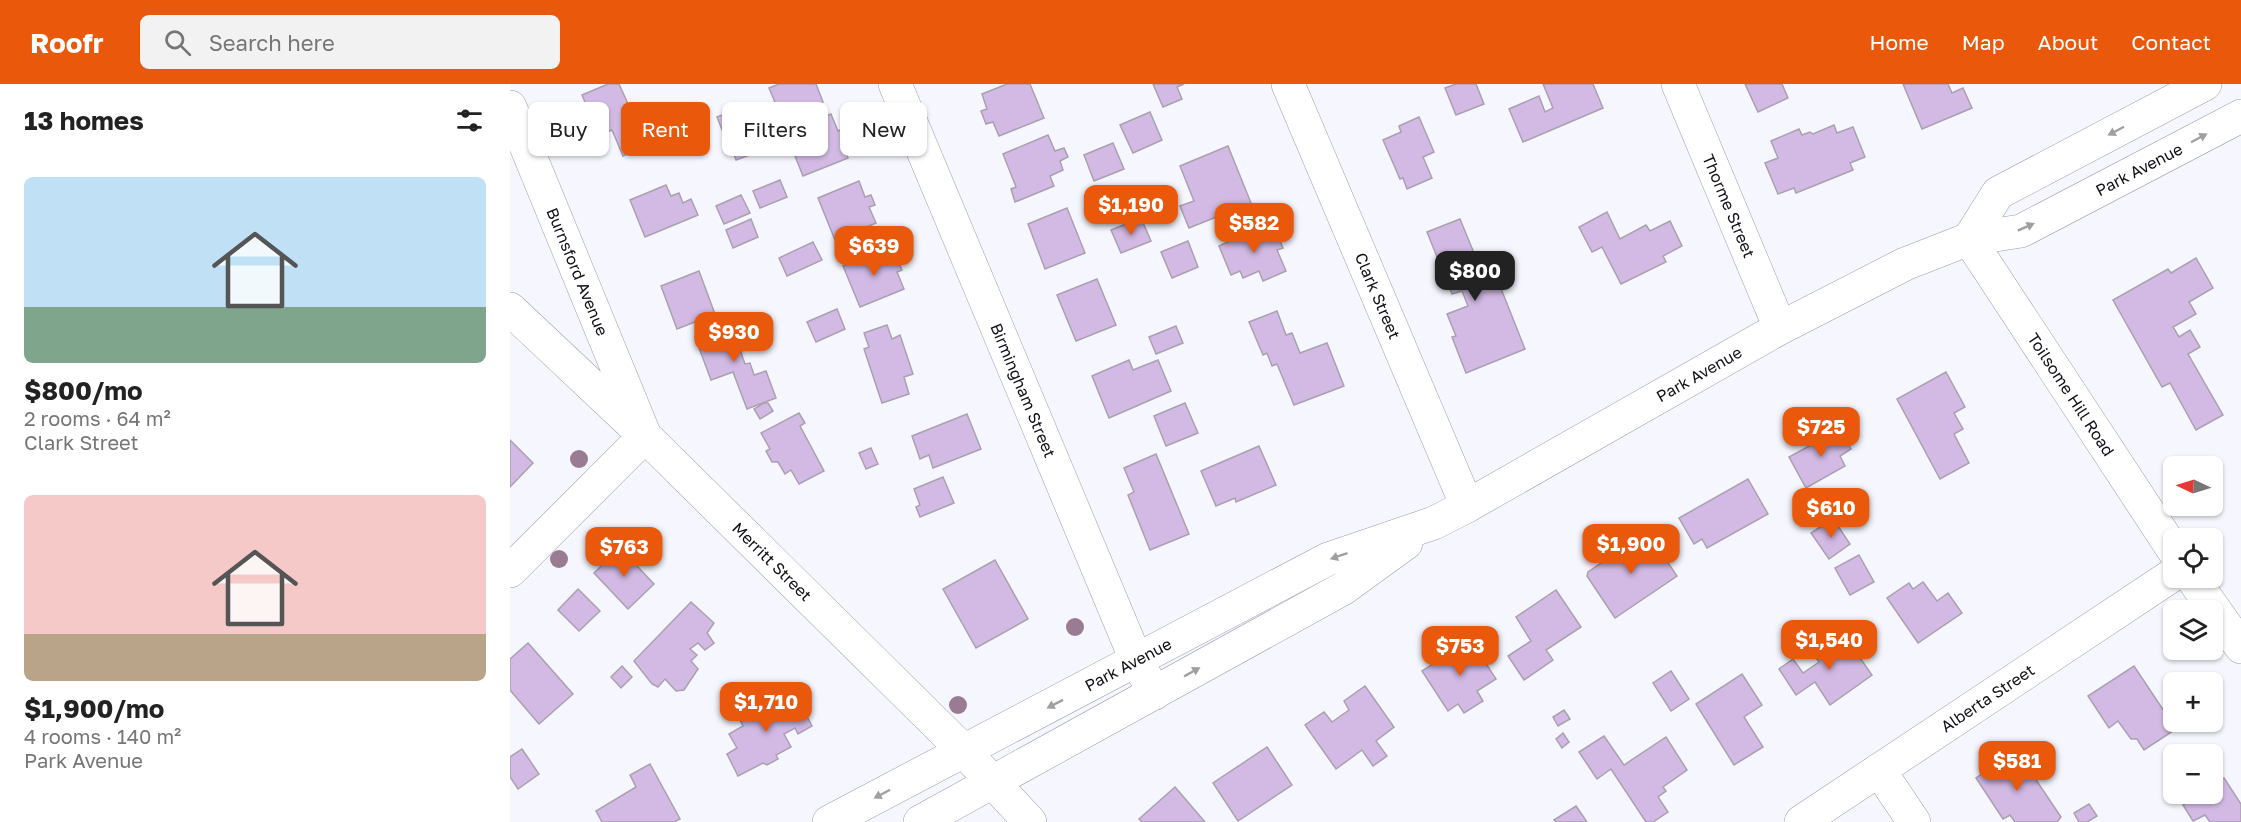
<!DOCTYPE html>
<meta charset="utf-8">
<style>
body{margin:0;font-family:"Golos Text",sans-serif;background:#f2f2f2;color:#222;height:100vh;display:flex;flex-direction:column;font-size:22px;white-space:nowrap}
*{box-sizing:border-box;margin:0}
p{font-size:20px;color:#767676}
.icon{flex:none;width:33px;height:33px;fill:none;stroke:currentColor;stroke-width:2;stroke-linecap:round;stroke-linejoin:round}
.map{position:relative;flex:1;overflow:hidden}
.details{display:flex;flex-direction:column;background:#fff;width:510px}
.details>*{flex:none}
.banner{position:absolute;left:18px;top:18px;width:570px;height:54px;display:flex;gap:12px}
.needle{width:39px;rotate:274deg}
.tools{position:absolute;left:1653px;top:372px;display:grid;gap:12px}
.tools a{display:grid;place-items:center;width:60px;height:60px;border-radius:9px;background:#fff;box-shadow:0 2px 4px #0004;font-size:30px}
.price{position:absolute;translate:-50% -51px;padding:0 14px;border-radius:12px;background:#ea580c;color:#fff;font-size:20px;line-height:39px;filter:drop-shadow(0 2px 3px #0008)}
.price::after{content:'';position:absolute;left:50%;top:36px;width:18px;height:14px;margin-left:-9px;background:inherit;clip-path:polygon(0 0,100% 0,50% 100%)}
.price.on{background:#222;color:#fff}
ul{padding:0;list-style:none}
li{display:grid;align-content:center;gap:12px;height:318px;padding:0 24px}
li span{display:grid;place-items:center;height:186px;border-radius:9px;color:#555}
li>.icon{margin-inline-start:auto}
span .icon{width:108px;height:108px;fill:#fffc;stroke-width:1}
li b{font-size:26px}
h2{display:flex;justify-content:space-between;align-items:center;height:72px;padding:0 24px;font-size:26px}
.chip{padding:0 21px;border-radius:9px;background:#fff;box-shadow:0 2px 4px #0004;font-size:21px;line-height:54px}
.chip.on{background:#ea580c;color:#fff}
header{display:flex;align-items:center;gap:36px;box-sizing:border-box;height:84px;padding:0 30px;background:#ea580c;color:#fff}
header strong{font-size:28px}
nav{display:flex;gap:33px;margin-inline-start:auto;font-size:21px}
.search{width:420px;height:54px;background:#f2f2f2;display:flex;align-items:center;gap:15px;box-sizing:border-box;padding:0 21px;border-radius:9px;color:#767676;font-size:22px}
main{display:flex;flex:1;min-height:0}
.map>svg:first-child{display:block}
.building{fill:#d3bae5;stroke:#a9a0b0;stroke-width:1.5}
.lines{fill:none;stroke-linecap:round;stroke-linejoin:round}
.minor-casing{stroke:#9c9eae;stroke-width:34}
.major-casing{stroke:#9c9eae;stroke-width:34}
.minor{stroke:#fff;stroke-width:33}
.major{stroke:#fff;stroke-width:33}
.tree{fill:#997b94}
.oneway{fill:#9fa0a2}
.labels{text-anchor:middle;stroke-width:6;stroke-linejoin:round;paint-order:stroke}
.street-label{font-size:16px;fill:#101117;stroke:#fff}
</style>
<header>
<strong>Roofr</strong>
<div class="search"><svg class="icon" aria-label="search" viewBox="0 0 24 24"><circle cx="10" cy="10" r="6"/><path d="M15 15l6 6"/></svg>Search here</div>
<nav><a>Home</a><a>Map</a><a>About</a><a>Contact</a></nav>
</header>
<main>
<section class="details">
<h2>13 homes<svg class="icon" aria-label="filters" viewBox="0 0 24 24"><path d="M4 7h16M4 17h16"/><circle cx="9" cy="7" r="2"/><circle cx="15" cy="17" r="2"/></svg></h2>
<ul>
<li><span style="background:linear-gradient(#bfe0f5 70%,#7fa58c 0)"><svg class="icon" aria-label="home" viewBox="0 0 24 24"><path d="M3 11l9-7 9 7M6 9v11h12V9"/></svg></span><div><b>$800/mo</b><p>2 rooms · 64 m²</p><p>Clark Street</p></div></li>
<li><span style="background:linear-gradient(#f6c9c9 75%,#b9a48a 0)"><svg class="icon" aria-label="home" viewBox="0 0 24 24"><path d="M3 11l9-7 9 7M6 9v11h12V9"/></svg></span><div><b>$1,900/mo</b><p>4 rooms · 140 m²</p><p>Park Avenue</p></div></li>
</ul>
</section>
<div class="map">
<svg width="1731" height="738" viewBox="0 0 1731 738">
<rect width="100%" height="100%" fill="#f6f6fe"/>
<g class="building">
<polygon points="98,0 109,0 123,31 140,24 153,55 113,72 102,46 89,51 72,11"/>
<polygon points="269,0 306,0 313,18 272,35 259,4"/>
<polygon points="497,0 520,0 534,34 489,52 483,38 476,40 471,27 477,25 472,10"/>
<polygon points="643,0 674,0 667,3 672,15 653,23"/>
<polygon points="946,0 966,0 974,20 946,31 935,4"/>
<polygon points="1033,0 1083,0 1093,24 1013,58 999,25 1029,12 1035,28 1043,24"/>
<polygon points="1235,0 1272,0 1278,14 1248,28"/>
<polygon points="1393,0 1438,0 1442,9 1453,4 1462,24 1412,45"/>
<polygon points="236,22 247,49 218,61 207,33"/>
<polygon points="640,28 652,56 623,69 610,41"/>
<polygon points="321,30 328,47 333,45 336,54 331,56 338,74 293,92 285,72 297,68 287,44"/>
<polygon points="909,33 924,68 913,73 922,94 897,105 893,94 890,95 873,56 891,48 889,42"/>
<polygon points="1324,41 1327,49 1343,43 1355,73 1340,79 1343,86 1286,109 1284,104 1268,110 1255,79 1268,74 1261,57 1289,45 1292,51 1300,48 1303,50"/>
<polygon points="538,51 545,67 554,64 558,73 550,77 553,86 540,92 544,102 505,118 501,105 506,103 493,70"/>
<polygon points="241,57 245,69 226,76 222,65"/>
<polygon points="603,59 614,85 584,97 574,71"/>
<polygon points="718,62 741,119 679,144 670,122 684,117 670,82"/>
<polygon points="270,96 277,113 250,124 243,107"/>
<polygon points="349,97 355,113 361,111 365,121 359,123 366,139 325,156 308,114"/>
<polygon points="156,101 161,112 169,109 173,119 181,115 188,131 135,153 120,116"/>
<polygon points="231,111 240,129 214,140 206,122"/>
<polygon points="557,124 575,169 535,185 518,140"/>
<polygon points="1097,128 1110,155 1136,141 1140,147 1160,137 1172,162 1153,172 1156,178 1111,200 1092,163 1082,168 1069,143"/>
<polygon points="631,134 641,157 611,169 601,146"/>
<polygon points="241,135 248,153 223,164 216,146"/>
<polygon points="950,135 975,196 986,192 1015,265 956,289 942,253 946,252 937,230 958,222 952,207 942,210 917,148"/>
<polygon points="757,141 761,152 767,150 773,164 767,166 776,187 753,197 749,187 733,194 730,187 721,191 709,162"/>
<polygon points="678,157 688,183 662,194 651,168"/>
<polygon points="303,158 312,176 277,192 269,174"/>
<polygon points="377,163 383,177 387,175 392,186 387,188 394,205 350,223 333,182"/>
<polygon points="1686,174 1703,204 1679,218 1686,230 1663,243 1669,253 1680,246 1690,263 1678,270 1713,331 1686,346 1660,299 1652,303 1603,216 1658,185 1661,189"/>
<polygon points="189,187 205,230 167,245 151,202"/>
<polygon points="587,195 606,241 566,257 547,211"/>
<polygon points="327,225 335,245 306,258 297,238"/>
<polygon points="767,227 776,251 782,249 790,269 817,259 834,302 784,321 767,280 762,282 757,269 753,271 739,238"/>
<polygon points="228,236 237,260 229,263 235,280 240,279 244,291 256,287 266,314 237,325 223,288 201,296 185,253"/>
<polygon points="377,241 382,255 390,251 403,290 394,293 399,310 372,319 354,265 359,263 354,249"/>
<polygon points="666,242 673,259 646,270 639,253"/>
<polygon points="619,276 623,286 648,276 661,307 599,334 582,292"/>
<polygon points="1436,288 1455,323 1444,329 1453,345 1444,350 1459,379 1430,395 1387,315"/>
<polygon points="254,319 258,319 263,327 250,335 244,325"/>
<polygon points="675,319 688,349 656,362 644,332"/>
<polygon points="289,329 295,339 290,342 314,387 289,400 281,386 275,390 268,378 262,378 256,367 260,365 251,349"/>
<polygon points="457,330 471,365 423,384 419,371 410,375 402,352"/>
<polygon points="1330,345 1341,365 1330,372 1335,382 1296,404 1279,373"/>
<polygon points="0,356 23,379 0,403"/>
<polygon points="749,362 766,401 726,418 725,414 706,422 691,387"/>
<polygon points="361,364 368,380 356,385 349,369"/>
<polygon points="646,370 679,450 640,466 618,411 624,408 614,384"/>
<polygon points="433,393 444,419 410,433 406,423 410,421 404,405"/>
<polygon points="1238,395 1258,430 1197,464 1192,455 1184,460 1169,434"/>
<polygon points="1321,436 1324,436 1340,460 1319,475 1301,449"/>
<polygon points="1137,448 1167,492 1105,534 1077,492 1078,488"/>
<polygon points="110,464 144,500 118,525 84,489"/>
<polygon points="1349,471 1364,498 1340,511 1325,484"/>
<polygon points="485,476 518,535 466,564 433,505"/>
<polygon points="1413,498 1427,517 1438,509 1452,529 1408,559 1377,514 1399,499 1403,505"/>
<polygon points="68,505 90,527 69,547 48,526"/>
<polygon points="1046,506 1071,543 1036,566 1043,576 1014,596 998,572 1021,557 1006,533"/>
<polygon points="181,518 204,539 197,549 204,559 195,566 188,559 180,565 187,571 181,577 188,585 174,606 166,607 155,595 148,603 142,600 124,577"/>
<polygon points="1318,550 1328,565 1339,558 1362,591 1320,621 1305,598 1286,611 1269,585 1283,575 1293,589 1309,578 1299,564"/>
<polygon points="960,555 986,595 967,607 973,617 954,629 948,620 938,627 912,587 934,573 934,567 942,562 945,565"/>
<polygon points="18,559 63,610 29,640 0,606 0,575"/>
<polygon points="112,582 122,593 111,604 101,593"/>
<polygon points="1624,582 1666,645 1634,666 1627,655 1621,655 1608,637 1599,644 1578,612"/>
<polygon points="1161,587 1179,615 1161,627 1143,599"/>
<polygon points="1232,590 1252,621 1234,633 1253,663 1224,681 1186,620"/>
<polygon points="855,602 884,643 866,657 877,672 863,682 852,666 826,685 795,641 814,628 822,638 839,626 834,617"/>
<polygon points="285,610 302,642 288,650 285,644 274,650 281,663 266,671 268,675 257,681 253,679 228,692 217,670 227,664 219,650 233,642 229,634 266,614 268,618"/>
<polygon points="1054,626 1060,635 1048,642 1043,633"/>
<polygon points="1053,649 1059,658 1052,664 1046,655"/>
<polygon points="1094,652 1114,681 1156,653 1177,686 1153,703 1156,707 1148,713 1158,728 1143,738 1136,738 1101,685 1087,695 1069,668"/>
<polygon points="757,663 782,701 728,737 703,699"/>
<polygon points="12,665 29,690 8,705 0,693 0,673"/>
<polygon points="1506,666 1551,733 1547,738 1505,738 1500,731 1493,735 1466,694"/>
<polygon points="140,680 170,735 164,738 92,738 86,727 126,703 120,691"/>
<polygon points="1714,694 1731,720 1731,738 1700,738 1695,731 1683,737 1673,721 1691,710 1702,710 1702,702"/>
<polygon points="665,703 695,738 632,738 629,735"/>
<polygon points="1579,720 1587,732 1577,738 1569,738 1564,729"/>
<polygon points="1066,722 1077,738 1046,738 1044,736"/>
</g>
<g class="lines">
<defs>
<g id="minor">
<path id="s1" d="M385,0L627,578L645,609"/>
<path id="s2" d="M778,0L957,422"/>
<path id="s3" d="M1168,0L1270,244"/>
<path id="s4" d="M0,23L135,352L0,487"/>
<path id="s5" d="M1459,155L1664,467"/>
<path id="s6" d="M0,225L135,352L453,666L520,738"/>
<polyline points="1682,494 1731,563"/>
<polyline points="1369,686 1404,738"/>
<path id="s7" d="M1291,738L1664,490"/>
</g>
<g id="major">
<polyline points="1459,155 1488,109 1695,0"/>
<path id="s8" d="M319,738L818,475L924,439L957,422L1270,244L1395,180L1459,155L1511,147L1731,32"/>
<polyline points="410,738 834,504 896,459"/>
</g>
</defs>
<use href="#minor" class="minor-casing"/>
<use href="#major" class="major-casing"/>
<use href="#minor" class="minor"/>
<use href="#major" class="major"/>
</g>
<g class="tree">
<circle cx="69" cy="375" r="9"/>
<circle cx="49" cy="475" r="9"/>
<circle cx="565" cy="543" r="9"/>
<circle cx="448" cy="621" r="9"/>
</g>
<defs><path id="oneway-solid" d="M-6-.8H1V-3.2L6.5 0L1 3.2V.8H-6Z" transform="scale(1.5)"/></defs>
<g class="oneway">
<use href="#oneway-solid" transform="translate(1606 47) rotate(152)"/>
<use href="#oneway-solid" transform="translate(1689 54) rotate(-28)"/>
<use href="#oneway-solid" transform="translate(1516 143) rotate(-24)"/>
<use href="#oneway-solid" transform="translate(829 472) rotate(161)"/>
<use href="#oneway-solid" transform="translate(682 588) rotate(-29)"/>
<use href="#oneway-solid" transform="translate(545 620) rotate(153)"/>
<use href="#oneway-solid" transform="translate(372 710) rotate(152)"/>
</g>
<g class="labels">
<g class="street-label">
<text dy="6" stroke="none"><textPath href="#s8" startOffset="1468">Park Avenue</textPath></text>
<text dy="6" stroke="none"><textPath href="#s3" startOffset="132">Thorme Street</textPath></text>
<text dy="6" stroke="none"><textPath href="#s4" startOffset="178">Burnsford Avenue</textPath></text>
<text dy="6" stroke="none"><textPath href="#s2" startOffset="230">Clark Street</textPath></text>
<text dy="6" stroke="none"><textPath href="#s8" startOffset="980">Park Avenue</textPath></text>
<text dy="6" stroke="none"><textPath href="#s1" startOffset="332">Birmingham Street</textPath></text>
<text dy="6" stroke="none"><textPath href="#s5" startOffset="186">Toilsome Hill Road</textPath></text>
<text dy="6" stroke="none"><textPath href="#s6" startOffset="364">Merritt Street</textPath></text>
<text dy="6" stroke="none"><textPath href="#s8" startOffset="338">Park Avenue</textPath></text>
<text dy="6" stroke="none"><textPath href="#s7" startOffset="224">Alberta Street</textPath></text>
</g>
</g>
</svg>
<div class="tools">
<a><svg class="needle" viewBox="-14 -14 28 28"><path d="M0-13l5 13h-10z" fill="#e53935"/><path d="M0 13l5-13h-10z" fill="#767676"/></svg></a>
<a><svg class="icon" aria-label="locate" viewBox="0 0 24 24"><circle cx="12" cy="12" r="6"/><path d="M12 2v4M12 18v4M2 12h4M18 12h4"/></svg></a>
<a><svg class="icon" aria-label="layers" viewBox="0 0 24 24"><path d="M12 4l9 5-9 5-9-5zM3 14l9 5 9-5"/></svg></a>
<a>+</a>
<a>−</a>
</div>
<b class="price" style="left:621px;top:152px">$1,190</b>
<b class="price" style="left:744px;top:170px">$582</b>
<b class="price" style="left:364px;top:193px">$639</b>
<b class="price on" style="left:965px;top:218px">$800</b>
<b class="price" style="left:224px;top:279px">$930</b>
<b class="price" style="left:1311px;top:374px">$725</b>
<b class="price" style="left:1321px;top:455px">$610</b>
<b class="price" style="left:1121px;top:491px">$1,900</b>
<b class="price" style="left:114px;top:494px">$763</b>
<b class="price" style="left:1319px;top:587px">$1,540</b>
<b class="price" style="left:950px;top:593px">$753</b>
<b class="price" style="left:256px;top:649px">$1,710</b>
<b class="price" style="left:1507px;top:708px">$581</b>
<div class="banner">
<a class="chip">Buy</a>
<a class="chip on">Rent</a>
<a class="chip">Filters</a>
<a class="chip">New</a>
</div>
</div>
</main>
